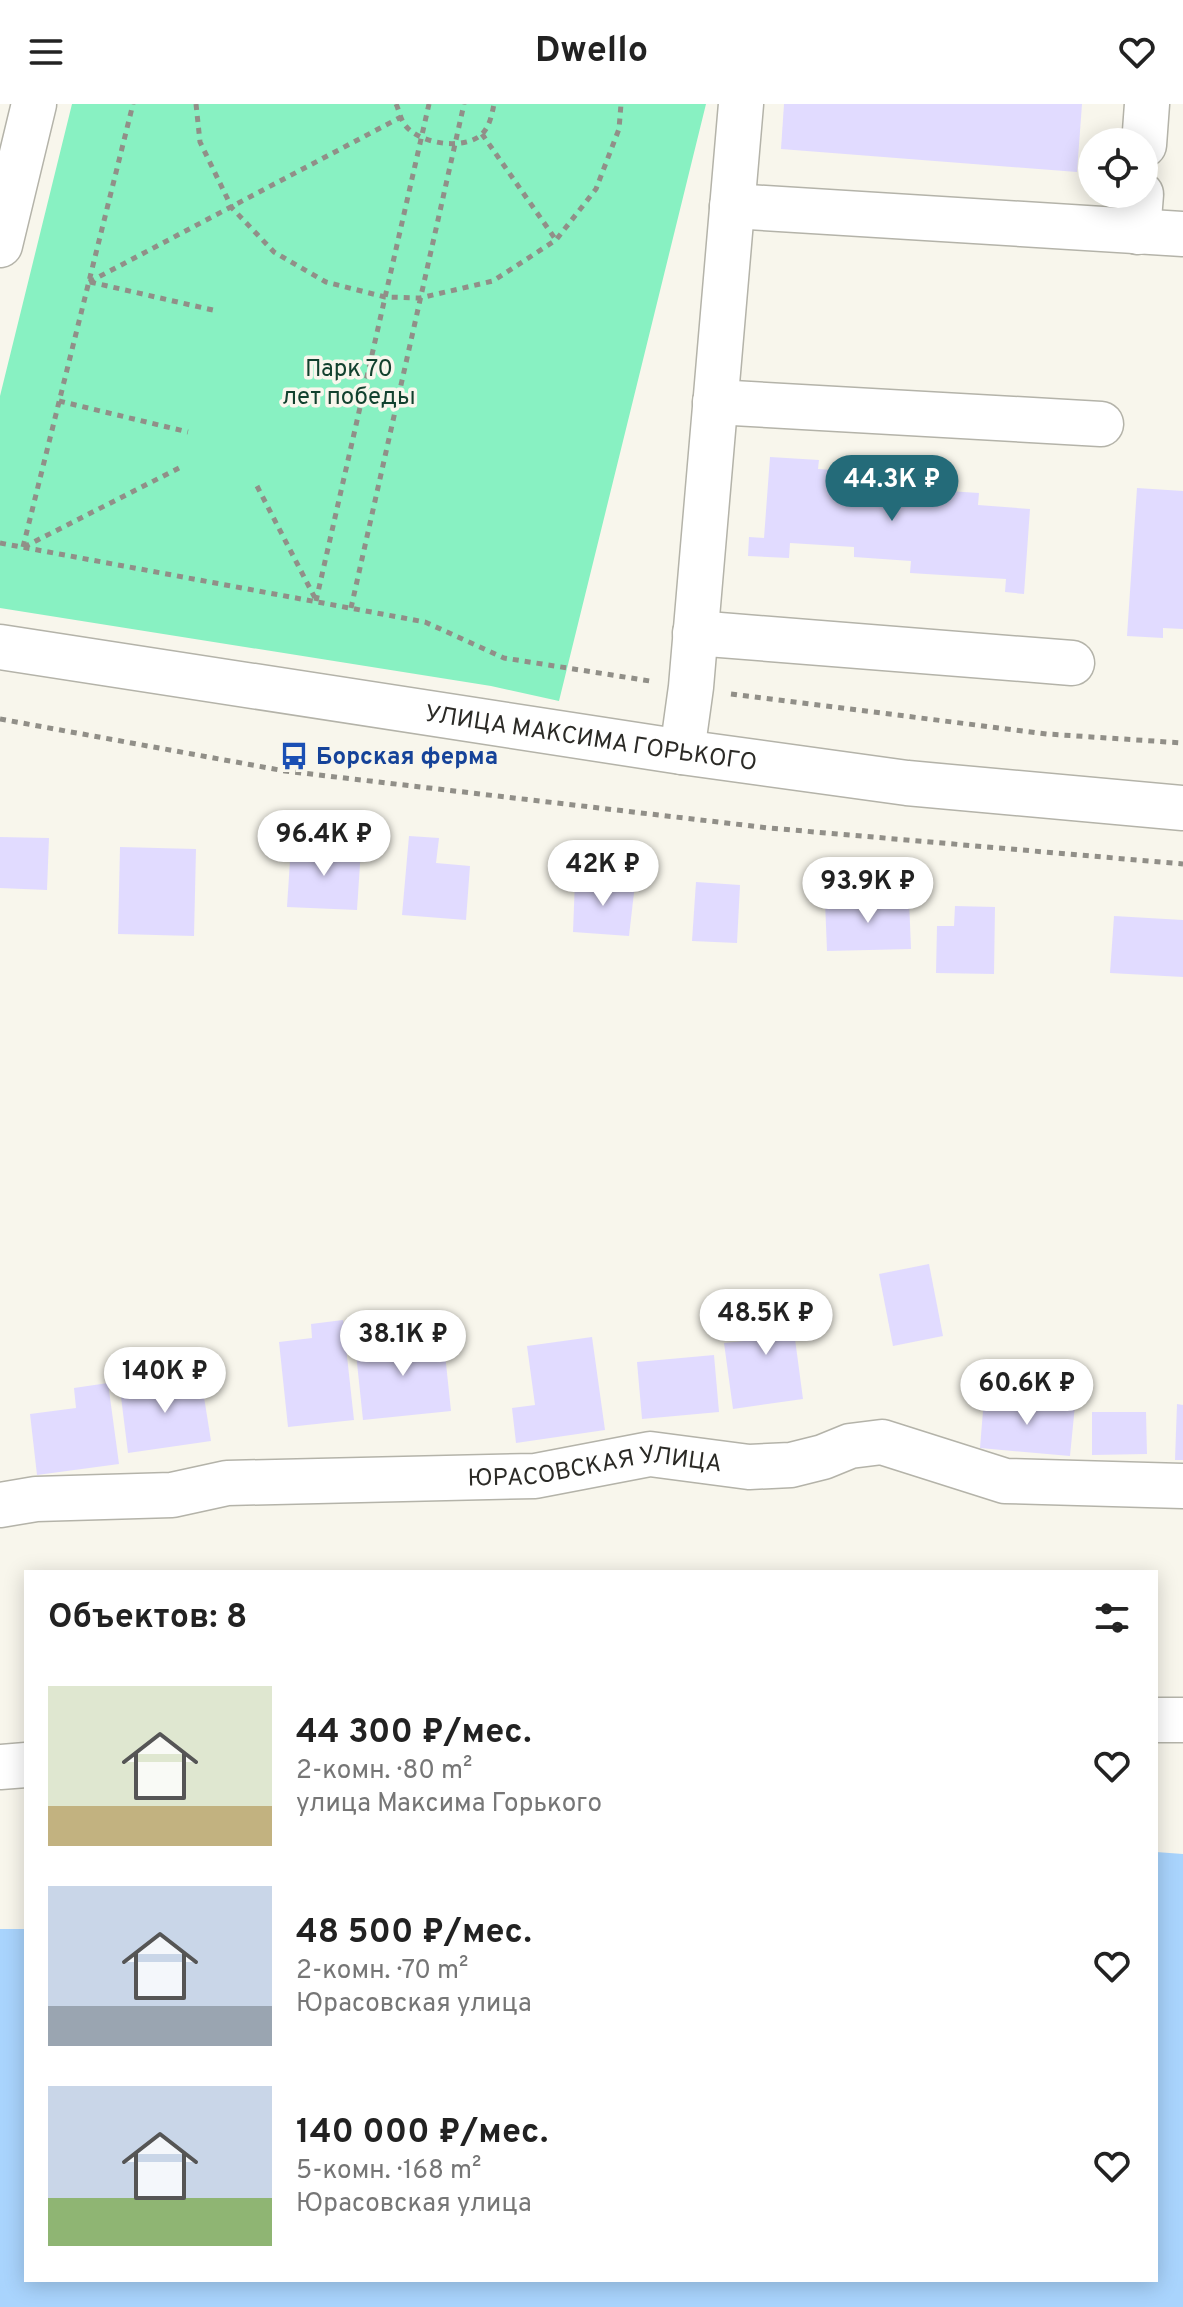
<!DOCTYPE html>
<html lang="ru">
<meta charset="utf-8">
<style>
body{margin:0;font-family:Overpass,sans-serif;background:#f6f6f6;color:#222;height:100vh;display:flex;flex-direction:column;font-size:30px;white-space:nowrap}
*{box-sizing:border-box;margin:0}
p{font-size:26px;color:#767676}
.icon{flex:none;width:44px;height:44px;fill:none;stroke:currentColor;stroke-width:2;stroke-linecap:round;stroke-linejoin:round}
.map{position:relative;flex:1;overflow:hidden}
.sheet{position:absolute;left:24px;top:1466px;width:1134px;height:712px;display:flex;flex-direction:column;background:#fff;border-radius:0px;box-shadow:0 4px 20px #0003}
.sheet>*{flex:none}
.buttons{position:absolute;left:1078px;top:24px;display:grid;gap:16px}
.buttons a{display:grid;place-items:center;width:80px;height:80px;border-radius:50%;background:#fff;box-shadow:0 4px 20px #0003;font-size:40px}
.price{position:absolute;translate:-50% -68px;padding:0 18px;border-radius:28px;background:#fff;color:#222;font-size:26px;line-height:52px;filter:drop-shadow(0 2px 4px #0008)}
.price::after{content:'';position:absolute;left:50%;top:48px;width:24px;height:18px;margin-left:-12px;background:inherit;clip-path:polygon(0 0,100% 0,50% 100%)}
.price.active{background:#246b79;color:#fff}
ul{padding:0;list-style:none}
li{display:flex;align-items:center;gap:24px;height:200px;padding:0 24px}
li span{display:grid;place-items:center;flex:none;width:224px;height:160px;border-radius:0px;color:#555}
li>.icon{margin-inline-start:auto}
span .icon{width:96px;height:96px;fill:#fffc;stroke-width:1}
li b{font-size:34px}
h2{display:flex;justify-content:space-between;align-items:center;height:96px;padding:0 24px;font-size:34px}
header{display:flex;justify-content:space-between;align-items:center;height:104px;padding:0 24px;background:#fff;font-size:36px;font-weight:700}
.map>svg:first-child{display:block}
.green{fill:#88f1c2}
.water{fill:#a9d4fd}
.building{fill:#e1dbff}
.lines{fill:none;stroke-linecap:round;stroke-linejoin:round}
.minor-casing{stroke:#b4b3a9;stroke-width:47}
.path{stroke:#918f88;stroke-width:5;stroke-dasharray:6 6;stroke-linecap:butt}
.minor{stroke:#fff;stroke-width:44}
.labels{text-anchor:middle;stroke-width:7;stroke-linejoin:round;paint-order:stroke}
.park-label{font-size:24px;fill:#12412e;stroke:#f8f6ec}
.street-label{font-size:24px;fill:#2b2a26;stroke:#f8f6ec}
.transit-label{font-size:24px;font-weight:bold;fill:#164399;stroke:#f8f6ec;text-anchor:start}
</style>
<header><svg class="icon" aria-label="menu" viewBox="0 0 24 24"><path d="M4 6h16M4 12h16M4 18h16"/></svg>Dwello<svg class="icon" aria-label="heart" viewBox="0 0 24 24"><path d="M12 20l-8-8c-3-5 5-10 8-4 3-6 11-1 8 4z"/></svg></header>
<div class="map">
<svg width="1183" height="2203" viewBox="0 0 1183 2203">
<rect width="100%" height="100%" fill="#f8f6ec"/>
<polygon class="green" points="72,0 706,0 559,597 491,582 0,504 0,292"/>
<polygon class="water" points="1156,1748 1183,1750 1183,2203 0,2203 0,1825 26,1825 26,2176 1156,2176"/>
<g class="building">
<polygon points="784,0 1082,0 1077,68 781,45"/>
<polygon points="770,353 819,356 818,365 892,370 886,383 979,389 978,401 1030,405 1024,490 1005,488 1006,475 910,469 911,457 854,453 854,443 790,439 789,454 748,452 749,433 764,434"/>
<polygon points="1137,384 1183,387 1183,525 1163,524 1163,534 1127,532"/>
<polygon points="409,732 439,734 436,759 470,762 466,816 402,811"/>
<polygon points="0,733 49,734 47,786 0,784"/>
<polygon points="291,741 361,745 357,806 287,803"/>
<polygon points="120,743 196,745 194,832 118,830"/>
<polygon points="575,776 635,780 629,832 573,828"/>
<polygon points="696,778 740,781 737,839 692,837"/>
<polygon points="909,795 911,845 827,847 825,797"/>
<polygon points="955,802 995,803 994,870 936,869 937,822 954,822"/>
<polygon points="1114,812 1183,816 1183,873 1110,869"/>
<polygon points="929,1160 943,1232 893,1242 879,1170"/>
<polygon points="789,1190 803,1295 733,1305 724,1239 754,1236 748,1196"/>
<polygon points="343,1216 354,1316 288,1323 279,1238 312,1234 311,1220"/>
<polygon points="443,1231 451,1307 363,1316 355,1240"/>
<polygon points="592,1233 605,1326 516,1339 512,1304 535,1301 527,1242"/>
<polygon points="714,1251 719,1308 642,1315 637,1258"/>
<polygon points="201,1274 211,1337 128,1349 120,1285"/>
<polygon points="108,1279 119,1360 37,1371 30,1310 76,1304 74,1284"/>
<polygon points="984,1294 1075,1301 1070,1352 980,1344"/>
<polygon points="1177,1300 1183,1301 1183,1356 1175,1356"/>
<polygon points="1092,1308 1146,1308 1147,1350 1092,1351"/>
</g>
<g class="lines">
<defs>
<g id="minor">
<polyline points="1144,41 1147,0"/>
<polyline points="732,102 1183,130"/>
<polyline points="1138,128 1141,90"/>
<polyline points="0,141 34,0"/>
<polyline points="715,298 1101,320"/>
<polyline points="695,529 1072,559"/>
<path id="s1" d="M0,543L682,648L907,679L1183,704"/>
<polyline points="682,648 691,583 741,0"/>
<path id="s2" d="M0,1401L36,1395L172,1391L227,1379L535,1372L650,1350L749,1363L791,1361L823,1353L850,1342L882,1338L1005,1377L1183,1382"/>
<polyline points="1156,1616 1183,1616"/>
<polyline points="0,1663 26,1661"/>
</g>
</defs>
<use href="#minor" class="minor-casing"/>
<g class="path">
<polyline points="196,0 200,38 232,104 274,148 326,178 385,193 420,194 493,177 556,136 596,85 619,25 621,0"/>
<path d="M396,0C399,6 400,13 403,18C415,40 466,48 483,29C490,21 492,10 494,0"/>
<polyline points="482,30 556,136"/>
<polyline points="89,178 401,13"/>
<polyline points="90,178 217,207"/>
<polyline points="59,297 188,328"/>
<polyline points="257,382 316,496"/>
<polyline points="0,439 425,518 504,554 650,577"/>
<polyline points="23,443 133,0"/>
<polyline points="24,443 179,364"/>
<polyline points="316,497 429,0"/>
<polyline points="351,504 464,0"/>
<polyline points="731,590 1047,630 1183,639"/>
<polyline points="0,615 285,667 769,724 1183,760"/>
</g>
<use href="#minor" class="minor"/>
</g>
<defs>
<symbol id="bus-bare" viewBox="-9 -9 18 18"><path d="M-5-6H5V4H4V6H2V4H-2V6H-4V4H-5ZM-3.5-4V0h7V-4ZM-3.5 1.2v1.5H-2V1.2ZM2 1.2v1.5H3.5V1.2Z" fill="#1a4fb4" stroke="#f8f6ec" stroke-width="2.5" paint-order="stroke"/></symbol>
</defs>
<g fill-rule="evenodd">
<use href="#bus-bare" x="274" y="632" width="40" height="40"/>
</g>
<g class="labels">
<g class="park-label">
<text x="349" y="272">Парк 70<tspan x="349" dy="28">лет победы</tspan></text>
</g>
<g class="street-label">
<text dy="8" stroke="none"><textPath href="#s1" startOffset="598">УЛИЦА МАКСИМА ГОРЬКОГО</textPath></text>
<text dy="8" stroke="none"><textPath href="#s2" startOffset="598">ЮРАСОВСКАЯ УЛИЦА</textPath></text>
</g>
<g class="transit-label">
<text x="316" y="660">Борская ферма</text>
</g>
</g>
</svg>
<div class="buttons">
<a><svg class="icon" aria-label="locate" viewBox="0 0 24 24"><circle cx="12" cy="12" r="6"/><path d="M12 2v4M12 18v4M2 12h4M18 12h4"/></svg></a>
</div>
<b class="price active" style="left:892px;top:419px">44.3K ₽</b>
<b class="price" style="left:324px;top:774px">96.4K ₽</b>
<b class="price" style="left:603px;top:804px">42K ₽</b>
<b class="price" style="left:868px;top:821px">93.9K ₽</b>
<b class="price" style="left:766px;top:1253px">48.5K ₽</b>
<b class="price" style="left:403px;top:1274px">38.1K ₽</b>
<b class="price" style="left:165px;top:1311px">140K ₽</b>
<b class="price" style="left:1027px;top:1323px">60.6K ₽</b>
<section class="sheet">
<h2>Объектов: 8<svg class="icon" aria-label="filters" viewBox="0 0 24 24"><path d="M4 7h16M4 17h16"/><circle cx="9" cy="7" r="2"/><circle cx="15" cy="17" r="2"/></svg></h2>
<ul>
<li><span style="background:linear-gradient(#dfe7d0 75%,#c2b280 0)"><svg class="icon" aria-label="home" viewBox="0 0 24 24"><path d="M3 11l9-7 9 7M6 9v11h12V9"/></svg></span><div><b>44 300 ₽/мес.</b><p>2-комн. · 80 m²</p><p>улица Максима Горького</p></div><svg class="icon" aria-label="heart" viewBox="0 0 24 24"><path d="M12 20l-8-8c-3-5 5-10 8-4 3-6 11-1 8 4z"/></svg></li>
<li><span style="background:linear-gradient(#c9d6e8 75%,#9aa5b1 0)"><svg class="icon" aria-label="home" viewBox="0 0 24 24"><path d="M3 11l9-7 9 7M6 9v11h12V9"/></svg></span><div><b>48 500 ₽/мес.</b><p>2-комн. · 70 m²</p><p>Юрасовская улица</p></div><svg class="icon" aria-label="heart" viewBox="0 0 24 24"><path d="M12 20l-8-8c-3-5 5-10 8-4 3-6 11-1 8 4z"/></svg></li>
<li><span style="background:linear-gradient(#c9d6e8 70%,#8fb573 0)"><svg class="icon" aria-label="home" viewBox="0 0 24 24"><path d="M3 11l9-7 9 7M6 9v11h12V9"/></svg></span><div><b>140 000 ₽/мес.</b><p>5-комн. · 168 m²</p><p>Юрасовская улица</p></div><svg class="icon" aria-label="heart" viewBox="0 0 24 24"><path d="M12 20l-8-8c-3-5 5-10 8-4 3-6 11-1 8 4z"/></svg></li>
</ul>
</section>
</div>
